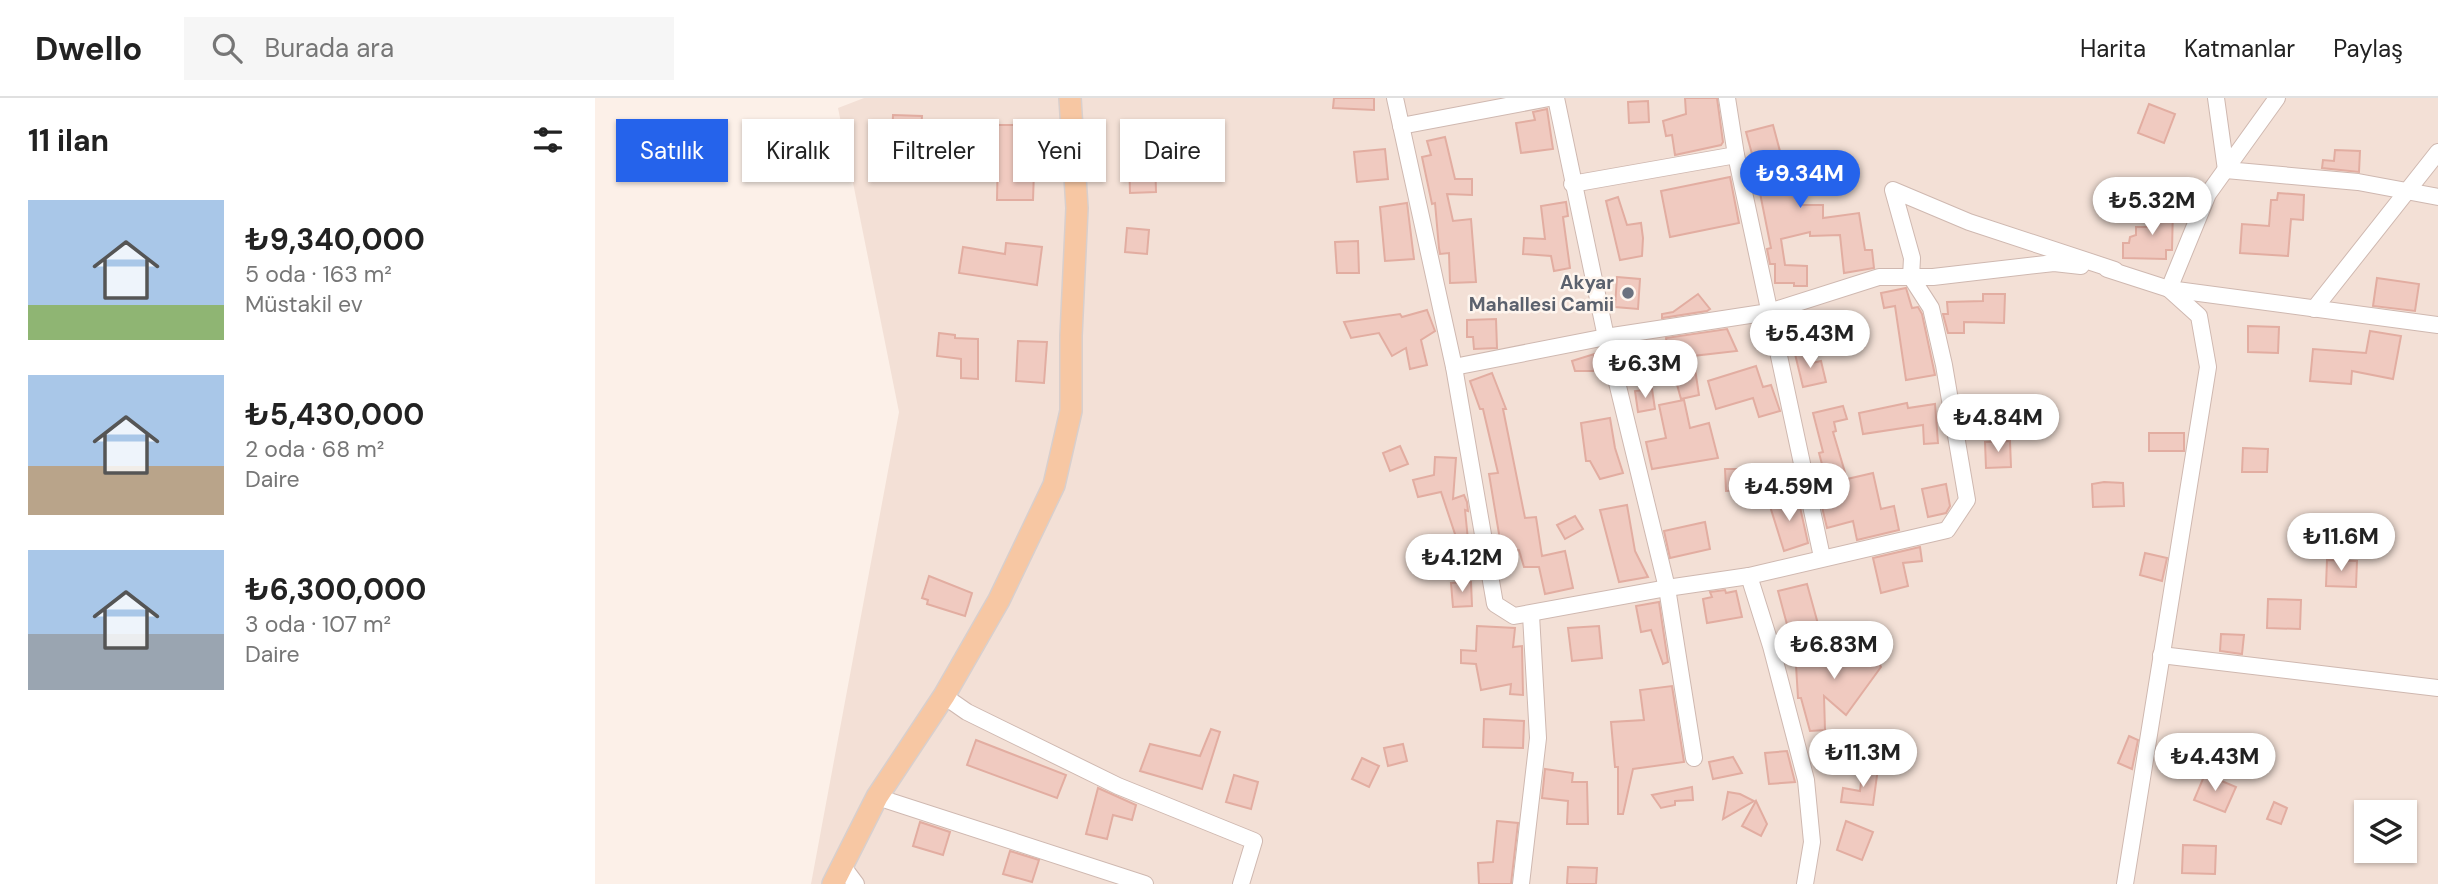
<!DOCTYPE html>
<html lang="tr">
<meta charset="utf-8">
<style>
body{margin:0;font-family:"DM Sans",sans-serif;background:#f6f6f6;color:#222;height:100vh;display:flex;flex-direction:column;font-size:26px;white-space:nowrap}
*{box-sizing:border-box;margin:0}
p{font-size:23px;color:#767676}
.icon{flex:none;width:38px;height:38px;fill:none;stroke:currentColor;stroke-width:2;stroke-linecap:round;stroke-linejoin:round}
.map{position:relative;flex:1;overflow:hidden}
.details{display:flex;flex-direction:column;background:#fff;width:595px}
.details>*{flex:none}
.guide{position:absolute;left:21px;top:21px;width:665px;height:63px;display:flex;gap:14px}
.buttons{position:absolute;left:1759px;top:702px;display:grid;gap:14px}
.buttons a{display:grid;place-items:center;width:63px;height:63px;border-radius:0px;background:#fff;box-shadow:0 2px 5px #0004;font-size:35px}
.price{position:absolute;translate:-50% -60px;padding:0 16px;border-radius:24px;background:#fff;color:#222;font-size:23px;line-height:46px;filter:drop-shadow(0 2px 4px #0008)}
.price::after{content:'';position:absolute;left:50%;top:42px;width:21px;height:16px;margin-left:-10px;background:inherit;clip-path:polygon(0 0,100% 0,50% 100%)}
.price.on{background:#2563eb;color:#fff}
ul{padding:0;list-style:none}
li{display:flex;align-items:center;gap:21px;height:175px;padding:0 28px}
li span{display:grid;place-items:center;flex:none;width:196px;height:140px;border-radius:0px;color:#555}
li>.icon{margin-inline-start:auto}
span .icon{width:84px;height:84px;fill:#fffc;stroke-width:1}
li b{font-size:30px}
h2{display:flex;justify-content:space-between;align-items:center;height:84px;padding:0 28px;font-size:30px}
.chip{padding:0 24px;border-radius:0px;background:#fff;box-shadow:0 2px 5px #0004;font-size:24px;line-height:63px}
.chip.on{background:#2563eb;color:#fff}
header{display:flex;align-items:center;gap:42px;box-sizing:border-box;height:98px;padding:0 35px;background:#fff;border-bottom:2px solid #e0e0e0}
header strong{font-size:33px}
nav{display:flex;gap:38px;margin-inline-start:auto;font-size:24px}
.search{width:490px;height:63px;background:#f6f6f6;display:flex;align-items:center;gap:18px;box-sizing:border-box;padding:0 24px;border-radius:0px;color:#767676;font-size:26px}
main{display:flex;flex:1;min-height:0}
.map>svg:first-child{display:block}
.residential{fill:#f3e0d6;fill-rule:evenodd}
.building{fill:#f0cac0;stroke:#e2ada1;stroke-width:2}
.lines{fill:none;stroke-linecap:round;stroke-linejoin:round}
.minor-casing{stroke:#cfb8b0;stroke-width:18}
.major-casing{stroke:#d8cfcd;stroke-width:24}
.minor{stroke:#fff;stroke-width:16}
.major{stroke:#f7c7a3;stroke-width:21}
.worship-dot{fill:#6b7280;stroke:#fef5ee;stroke-width:2.5}
.labels{text-anchor:middle;stroke-width:5;stroke-linejoin:round;paint-order:stroke}
.worship-label{font-size:19px;font-weight:bold;fill:#5b616d;stroke:#fef5ee;text-anchor:end}
</style>
<header>
<strong>Dwello</strong>
<div class="search"><svg class="icon" aria-label="search" viewBox="0 0 24 24"><circle cx="10" cy="10" r="6"/><path d="M15 15l6 6"/></svg>Burada ara</div>
<nav><a>Harita</a><a>Katmanlar</a><a>Paylaş</a></nav>
</header>
<main>
<section class="details">
<h2>11 ilan<svg class="icon" aria-label="filters" viewBox="0 0 24 24"><path d="M4 7h16M4 17h16"/><circle cx="9" cy="7" r="2"/><circle cx="15" cy="17" r="2"/></svg></h2>
<ul>
<li><span style="background:linear-gradient(#a9c7e8 75%,#8fb573 0)"><svg class="icon" aria-label="home" viewBox="0 0 24 24"><path d="M3 11l9-7 9 7M6 9v11h12V9"/></svg></span><div><b>₺9,340,000</b><p>5 oda · 163 m²</p><p>Müstakil ev</p></div></li>
<li><span style="background:linear-gradient(#a9c7e8 65%,#b9a48a 0)"><svg class="icon" aria-label="home" viewBox="0 0 24 24"><path d="M3 11l9-7 9 7M6 9v11h12V9"/></svg></span><div><b>₺5,430,000</b><p>2 oda · 68 m²</p><p>Daire</p></div></li>
<li><span style="background:linear-gradient(#a9c7e8 60%,#9aa5b1 0)"><svg class="icon" aria-label="home" viewBox="0 0 24 24"><path d="M3 11l9-7 9 7M6 9v11h12V9"/></svg></span><div><b>₺6,300,000</b><p>3 oda · 107 m²</p><p>Daire</p></div></li>
</ul>
</section>
<div class="map">
<svg width="1843" height="786" viewBox="0 0 1843 786">
<rect width="100%" height="100%" fill="#fcf0e8"/>
<path class="residential" d="M269,0H1843V786H216L304,314L243,10ZM1771,714H1810V752H1771Z"/>
<g class="building">
<polygon points="739,0 779,0 779,12 738,10"/>
<polygon points="1090,0 1122,0 1128,44 1126,47 1080,57 1077,37 1071,38 1068,23 1091,16"/>
<polygon points="1053,3 1054,24 1034,25 1033,4"/>
<polygon points="1554,6 1580,16 1569,45 1543,35"/>
<polygon points="952,11 958,51 926,55 921,25 940,22 938,14"/>
<polygon points="298,17 327,18 325,48 297,47"/>
<polygon points="358,22 382,23 382,27 431,27 431,72 439,73 438,102 402,102 403,52 357,49"/>
<polygon points="1178,27 1186,57 1228,58 1227,72 1208,71 1207,107 1228,107 1228,120 1264,115 1270,152 1277,152 1279,170 1249,175 1245,137 1215,138 1215,134 1186,141 1190,167 1212,168 1212,188 1199,188 1199,185 1180,185 1180,166 1175,166 1172,151 1176,150 1162,80 1171,78 1165,54 1157,56 1151,34"/>
<polygon points="850,39 860,81 877,81 877,97 852,96 858,123 876,121 881,184 855,185 854,155 845,156 844,150 840,105 837,106 827,59 836,57 832,43"/>
<polygon points="790,51 793,81 762,84 759,54"/>
<polygon points="1740,52 1765,53 1764,74 1727,70 1728,62 1739,63"/>
<polygon points="560,59 561,94 535,95 534,60"/>
<polygon points="1135,79 1144,125 1075,139 1066,93"/>
<polygon points="1683,95 1709,97 1708,122 1696,121 1693,158 1645,155 1647,126 1674,128 1676,102 1682,102"/>
<polygon points="1023,99 1032,127 1046,125 1048,140 1047,158 1025,162 1011,103"/>
<polygon points="971,104 973,118 968,119 975,170 959,173 956,158 928,156 929,140 950,141 946,108"/>
<polygon points="812,105 819,161 790,163 785,109"/>
<polygon points="1559,108 1578,109 1577,152 1571,152 1571,161 1528,160 1528,145 1534,145 1535,139 1541,137 1541,129 1558,129"/>
<polygon points="532,130 554,132 552,156 530,154"/>
<polygon points="763,143 764,175 742,175 740,144"/>
<polygon points="411,145 447,149 442,187 364,175 368,149 410,156"/>
<polygon points="1022,179 1045,181 1043,211 1020,209"/>
<polygon points="1782,180 1824,186 1820,213 1778,208"/>
<polygon points="1311,190 1317,210 1323,209 1327,216 1340,277 1311,282 1300,208 1289,210 1286,195"/>
<polygon points="1103,196 1115,211 1112,213 1067,220 1067,216 1078,214"/>
<polygon points="1388,196 1410,196 1409,225 1369,224 1369,235 1353,235 1348,216 1353,216 1352,204 1388,203"/>
<polygon points="832,212 840,233 826,242 832,267 815,271 811,250 797,258 784,235 756,240 749,224 805,216 807,219"/>
<polygon points="1206,218 1212,245 1192,247 1187,222"/>
<polygon points="1261,218 1269,249 1244,255 1236,224"/>
<polygon points="901,221 902,250 879,251 878,239 872,239 872,222"/>
<polygon points="1653,228 1684,229 1683,255 1653,254"/>
<polygon points="1132,231 1142,253 1098,258 1104,297 1086,301 1078,272 1045,278 1041,259 1067,254 1066,248 1072,247 1071,240"/>
<polygon points="1775,233 1806,238 1798,281 1757,273 1756,286 1715,283 1718,251 1771,255"/>
<polygon points="344,235 360,237 360,240 383,241 383,281 366,280 366,261 342,258"/>
<polygon points="423,243 452,244 449,285 421,283"/>
<polygon points="1214,252 1217,265 1226,263 1231,284 1208,289 1200,256"/>
<polygon points="999,256 999,273 980,273 977,263"/>
<polygon points="1161,268 1168,289 1176,287 1185,313 1164,319 1158,300 1121,311 1113,283"/>
<polygon points="897,275 911,311 908,311 930,420 941,419 947,458 970,453 978,490 950,496 944,469 929,469 924,452 907,454 894,376 903,375 888,311 885,311 875,283"/>
<polygon points="1057,291 1060,311 1043,314 1040,293"/>
<polygon points="1089,302 1095,330 1114,325 1123,360 1057,371 1051,344 1071,340 1064,307"/>
<polygon points="1312,305 1313,310 1340,306 1343,345 1329,346 1328,327 1268,336 1264,315"/>
<polygon points="1248,308 1252,321 1239,324 1241,333 1238,334 1252,381 1278,375 1286,411 1299,408 1304,432 1262,442 1258,423 1232,430 1227,409 1239,406 1236,393 1242,392 1237,368 1228,370 1224,355 1228,354 1218,315"/>
<polygon points="1015,320 1020,350 1028,375 1005,381 995,363 991,363 986,325"/>
<rect x="1554" y="335" width="35" height="18"/>
<polygon points="1415,343 1416,369 1391,370 1390,344"/>
<polygon points="805,348 813,366 795,373 788,355"/>
<polygon points="1648,350 1673,351 1672,374 1647,374"/>
<polygon points="840,359 861,360 858,401 869,397 872,404 873,413 870,412 874,452 871,453 866,441 862,442 846,394 823,399 818,382 839,377"/>
<polygon points="1130,371 1148,371 1148,392 1131,393"/>
<polygon points="1509,384 1528,385 1529,408 1498,409 1497,386"/>
<polygon points="1351,386 1355,408 1351,415 1333,419 1327,391"/>
<polygon points="1203,400 1213,445 1189,453 1174,405"/>
<polygon points="1032,407 1040,453 1053,479 1024,484 1005,412"/>
<polygon points="980,418 988,431 970,441 962,427"/>
<polygon points="1110,424 1115,451 1075,460 1069,433"/>
<polygon points="1325,449 1327,463 1308,465 1313,488 1286,495 1278,460"/>
<polygon points="1550,455 1572,460 1567,483 1545,477"/>
<polygon points="1732,462 1762,463 1761,489 1731,488"/>
<polygon points="334,478 377,495 370,518 332,506 333,502 327,500"/>
<polygon points="876,484 877,508 858,509 856,485"/>
<polygon points="1212,486 1223,526 1194,534 1183,493"/>
<polygon points="1130,492 1131,495 1141,493 1147,519 1112,525 1108,501 1117,499 1115,494"/>
<polygon points="1673,501 1706,502 1705,531 1672,530"/>
<polygon points="1064,504 1073,564 1068,566 1056,532 1046,534 1041,508"/>
<polygon points="882,528 920,530 918,549 927,548 928,597 915,596 916,586 886,592 881,566 866,565 866,552 881,553"/>
<polygon points="1004,528 1007,560 977,563 973,530"/>
<polygon points="1626,536 1649,537 1647,556 1625,553"/>
<polygon points="1245,543 1251,559 1275,547 1286,569 1251,617 1229,598 1230,632 1215,633 1206,600 1203,600 1201,567 1226,565 1221,551"/>
<polygon points="1077,588 1089,664 1038,671 1028,716 1023,716 1023,669 1020,669 1016,624 1049,622 1045,592"/>
<polygon points="889,621 929,623 928,650 888,649"/>
<polygon points="616,631 625,634 607,691 545,673 555,646 605,658"/>
<polygon points="1534,638 1543,642 1537,671 1523,665"/>
<polygon points="381,642 471,677 462,700 372,667"/>
<polygon points="808,646 812,663 793,668 789,650"/>
<polygon points="1192,653 1200,684 1174,686 1170,655"/>
<polygon points="1138,659 1147,675 1118,681 1114,664"/>
<polygon points="767,660 784,668 774,689 757,681"/>
<polygon points="1268,668 1283,670 1278,707 1246,704 1248,690 1265,693"/>
<polygon points="950,671 978,675 977,684 992,684 993,726 972,726 973,703 947,700"/>
<polygon points="1610,676 1641,689 1630,714 1599,702"/>
<polygon points="639,677 663,684 656,711 631,704"/>
<polygon points="1097,689 1098,702 1080,703 1080,707 1066,710 1057,697"/>
<polygon points="503,690 541,707 537,722 518,717 512,741 491,736"/>
<polygon points="1133,694 1145,696 1159,703 1128,721"/>
<polygon points="1161,703 1172,726 1166,738 1147,728"/>
<polygon points="1679,704 1692,710 1686,726 1672,721"/>
<polygon points="902,723 923,725 916,786 884,786 883,765 898,764"/>
<polygon points="1251,723 1278,734 1267,762 1242,752"/>
<polygon points="325,724 355,734 348,757 318,748"/>
<polygon points="1588,747 1621,748 1620,776 1587,775"/>
<polygon points="415,753 444,762 437,784 408,776"/>
<polygon points="973,769 1002,770 1001,786 972,786"/>
</g>
<g class="lines">
<defs>
<g id="minor">
<polyline points="800,0 859,269 900,506 919,518 1072,490 1154,478 1352,432 1372,402 1349,267 1336,210 1316,179 1317,160 1298,92 1374,124 1520,172"/>
<polyline points="961,0 1011,239 1072,490 1099,660"/>
<polyline points="1132,0 1141,57 1227,459"/>
<polyline points="1621,0 1631,72 1763,84 1843,99"/>
<polyline points="806,28 954,0"/>
<polyline points="977,86 1141,57"/>
<polyline points="1512,171 1574,191 1843,227"/>
<polyline points="1719,211 1843,54"/>
<polyline points="859,269 1011,239 1174,214 1284,179 1338,179 1459,165 1486,168"/>
<polyline points="1154,478 1176,548 1211,682 1217,744 1210,786"/>
<polyline points="1566,557 1843,590"/>
<polyline points="349,598 372,614 523,688 659,743 646,786"/>
<polyline points="282,699 550,786"/>
<polyline points="246,766 261,786"/>
<polyline points="926,786 943,640 936,517"/>
<polyline points="1530,786 1613,269 1604,218 1574,191 1613,96 1682,0"/>
</g>
<polyline id="major" points="238,786 282,699 349,598 404,502 459,387 476,313 476,238 482,110 475,0"/>
</defs>
<use href="#minor" class="minor-casing"/>
<use href="#major" class="major-casing"/>
<use href="#minor" class="minor"/>
<use href="#major" class="major"/>
</g>
<circle class="worship-dot" cx="1033" cy="195" r="7"/>
<g class="labels">
<g class="worship-label">
<text x="1019" y="191">Akyar<tspan x="1019" dy="22">Mahallesi Camii</tspan></text>
</g>
</g>
</svg>
<div class="buttons">
<a><svg class="icon" aria-label="layers" viewBox="0 0 24 24"><path d="M12 4l9 5-9 5-9-5zM3 14l9 5 9-5"/></svg></a>
</div>
<b class="price on" style="left:1205px;top:112px">₺9.34M</b>
<b class="price" style="left:1557px;top:139px">₺5.32M</b>
<b class="price" style="left:1215px;top:272px">₺5.43M</b>
<b class="price" style="left:1050px;top:302px">₺6.3M</b>
<b class="price" style="left:1403px;top:356px">₺4.84M</b>
<b class="price" style="left:1194px;top:425px">₺4.59M</b>
<b class="price" style="left:1746px;top:475px">₺11.6M</b>
<b class="price" style="left:867px;top:496px">₺4.12M</b>
<b class="price" style="left:1239px;top:583px">₺6.83M</b>
<b class="price" style="left:1268px;top:691px">₺11.3M</b>
<b class="price" style="left:1620px;top:695px">₺4.43M</b>
<div class="guide">
<a class="chip on">Satılık</a>
<a class="chip">Kiralık</a>
<a class="chip">Filtreler</a>
<a class="chip">Yeni</a>
<a class="chip">Daire</a>
</div>
</div>
</main>
